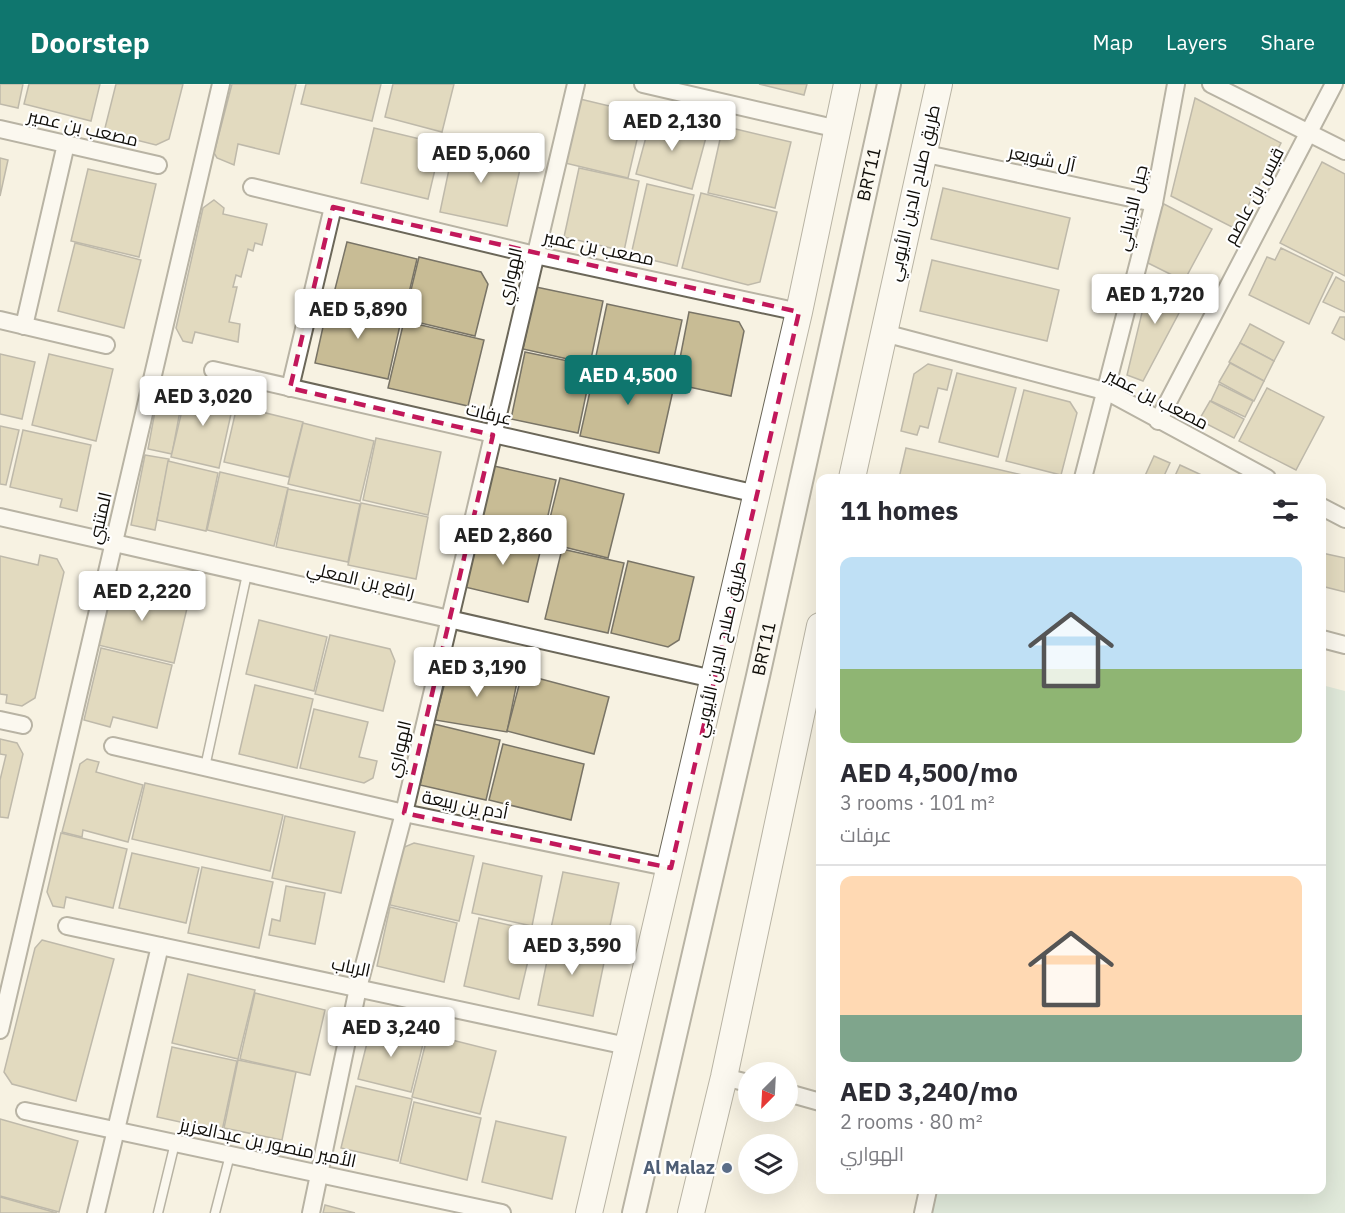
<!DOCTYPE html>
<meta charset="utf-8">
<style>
body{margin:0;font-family:"IBM Plex Sans",Cairo,sans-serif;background:#f2f2f3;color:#2b2b33;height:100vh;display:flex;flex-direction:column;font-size:22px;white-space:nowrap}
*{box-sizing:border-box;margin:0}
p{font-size:20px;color:#7c7c81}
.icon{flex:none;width:33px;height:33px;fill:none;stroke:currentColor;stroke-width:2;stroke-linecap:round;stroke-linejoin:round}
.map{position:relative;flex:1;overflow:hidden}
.sheet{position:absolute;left:816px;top:390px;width:510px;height:720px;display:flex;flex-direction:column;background:#fff;border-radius:12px;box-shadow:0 6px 24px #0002}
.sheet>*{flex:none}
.needle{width:39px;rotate:204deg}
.tools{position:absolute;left:738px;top:978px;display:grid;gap:12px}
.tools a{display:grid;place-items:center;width:60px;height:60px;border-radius:50%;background:#fff;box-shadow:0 6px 24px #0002;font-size:30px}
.price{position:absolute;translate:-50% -51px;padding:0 14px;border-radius:6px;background:#fff;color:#222;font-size:20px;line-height:39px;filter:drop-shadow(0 2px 3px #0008)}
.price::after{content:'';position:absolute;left:50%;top:36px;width:18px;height:14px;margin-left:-9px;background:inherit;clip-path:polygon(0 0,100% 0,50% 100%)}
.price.current{background:#0f766e;color:#fff}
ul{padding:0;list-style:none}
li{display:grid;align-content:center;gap:12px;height:318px;padding:0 24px}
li+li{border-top:2px solid #e1e1e2}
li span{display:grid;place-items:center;height:186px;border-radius:12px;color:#555}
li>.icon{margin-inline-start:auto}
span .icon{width:108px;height:108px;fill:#fffc;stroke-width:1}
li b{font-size:26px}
h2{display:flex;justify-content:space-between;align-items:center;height:72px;padding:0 24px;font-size:26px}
header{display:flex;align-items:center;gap:36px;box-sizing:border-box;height:84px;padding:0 30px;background:#0f766e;color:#fff}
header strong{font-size:28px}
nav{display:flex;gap:33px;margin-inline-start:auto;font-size:21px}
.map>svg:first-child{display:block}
.green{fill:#c4ded1}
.building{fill:#c8bc95;stroke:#797466;stroke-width:1.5}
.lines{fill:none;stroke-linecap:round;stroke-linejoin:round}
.service-casing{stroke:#6b6759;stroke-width:11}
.minor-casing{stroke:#6b6759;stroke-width:20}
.secondary-casing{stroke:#6b6759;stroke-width:26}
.primary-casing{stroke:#6b6759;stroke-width:28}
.service{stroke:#fff;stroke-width:8}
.minor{stroke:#fff;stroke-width:16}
.secondary{stroke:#fff;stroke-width:22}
.primary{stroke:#fff;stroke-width:26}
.marked{fill:none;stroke:#c2185b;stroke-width:4.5;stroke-dasharray:12 8;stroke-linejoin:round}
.service-dot{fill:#5c6f8a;stroke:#fff;stroke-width:2}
.labels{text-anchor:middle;stroke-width:4.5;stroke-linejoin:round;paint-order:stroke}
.street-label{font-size:18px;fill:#100e09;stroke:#fff}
.service-label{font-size:18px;font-weight:bold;fill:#4e5e75;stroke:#fff;text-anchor:end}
</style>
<header>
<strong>Doorstep</strong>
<nav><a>Map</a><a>Layers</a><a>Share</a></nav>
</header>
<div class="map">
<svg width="1345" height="1129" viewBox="0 0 1345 1129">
<rect width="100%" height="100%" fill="#f7f2e2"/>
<polygon class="green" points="1322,601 1345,607 1345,1129 927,1129 932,1106 1322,1106"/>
<g class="building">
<polygon points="0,0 23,0 18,24 0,20"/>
<polygon points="29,0 100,0 91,37 24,20"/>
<polygon points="116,0 183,0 169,55 156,61 104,48"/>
<polygon points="232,0 296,0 279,70 238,60 234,81 217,74 214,69"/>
<polygon points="306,0 381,0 372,37 301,20"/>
<polygon points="393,0 454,0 442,48 385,33"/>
<polygon points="759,0 807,0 804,11"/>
<polygon points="1195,14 1281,59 1236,145 1171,112"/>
<polygon points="580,15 643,30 628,94 565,79"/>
<polygon points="652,31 708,46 692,105 636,90"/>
<polygon points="723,42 791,58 775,124 708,109"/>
<polygon points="374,44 441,60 428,115 361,99"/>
<polygon points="455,57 523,72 507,142 440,128"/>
<polygon points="0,74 8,76 0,112"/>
<polygon points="1322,78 1345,90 1345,192 1280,159"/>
<polygon points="579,84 639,97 624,167 564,153"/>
<polygon points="88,85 156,100 139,173 71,157"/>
<polygon points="647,100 694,111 677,182 631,171"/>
<polygon points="943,104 1070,134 1058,185 931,155"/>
<polygon points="701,109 777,128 760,198 748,201 682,184"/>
<polygon points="214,116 224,124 223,130 267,140 262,161 255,159 253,167 248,165 241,193 236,191 233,203 237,203 229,238 240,240 238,258 195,248 192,259 183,257 176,244 203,124"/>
<polygon points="1162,119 1212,145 1184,197 1144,177"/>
<polygon points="347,158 417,175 404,230 333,213"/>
<polygon points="75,159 141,176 124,244 58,227"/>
<polygon points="1281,164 1333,189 1309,240 1249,211 1267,173 1275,176"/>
<polygon points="419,173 481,188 488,200 475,252 404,235"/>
<polygon points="932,176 1059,206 1047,257 920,227"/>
<polygon points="1151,191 1189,210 1143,297 1127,291"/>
<polygon points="1336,193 1345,198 1345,228 1323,218"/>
<polygon points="536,203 603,217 590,280 523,265"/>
<polygon points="329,216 402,232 388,295 315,279"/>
<polygon points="607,220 682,236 671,288 596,272"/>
<polygon points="689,228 739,238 744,247 731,312 675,300"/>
<polygon points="1340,233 1345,233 1345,256 1332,249"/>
<polygon points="404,237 484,256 468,322 388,304"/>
<polygon points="1250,240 1284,258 1274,277 1240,259"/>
<polygon points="1240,259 1274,277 1264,297 1229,278"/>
<polygon points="525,268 592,282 578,349 511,335"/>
<polygon points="0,270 35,278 22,335 0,330"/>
<polygon points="49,270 113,285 96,357 32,341"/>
<polygon points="597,276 676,293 659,369 580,352"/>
<polygon points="1230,279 1264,297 1254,317 1219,298"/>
<polygon points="928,280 952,286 947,306 938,304 928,344 920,342 917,351 901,347 914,290"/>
<polygon points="957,289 1016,304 998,373 939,358"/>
<polygon points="161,295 185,300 172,370 148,365"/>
<polygon points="1219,300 1253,317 1245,333 1211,317"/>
<polygon points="188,301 235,312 219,384 171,373"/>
<polygon points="1267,304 1324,333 1296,386 1239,357"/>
<polygon points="1024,306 1070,318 1077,329 1061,391 1006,377"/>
<polygon points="1210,317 1244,335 1234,354 1199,336"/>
<polygon points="237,322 303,338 289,393 224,378"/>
<polygon points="303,339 374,357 360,417 288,400"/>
<polygon points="0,342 19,346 6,401 0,400"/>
<polygon points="23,346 91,361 77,427 60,423 62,415 10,403"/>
<polygon points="376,354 441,368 428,431 363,416"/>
<polygon points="906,364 1031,393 1030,394 899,394"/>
<polygon points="145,371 169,375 155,446 131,441"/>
<polygon points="1154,372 1170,379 1163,394 1144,394"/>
<polygon points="168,377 218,389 206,447 157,436"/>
<polygon points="1180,381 1208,394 1174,394"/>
<polygon points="494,382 556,396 542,458 480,444"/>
<polygon points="220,388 288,404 274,462 207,446"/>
<polygon points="560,394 624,410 608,474 544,458"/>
<polygon points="288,405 360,420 348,478 276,463"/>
<polygon points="361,419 428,433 416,495 348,481"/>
<polygon points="479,445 542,460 528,518 465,503"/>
<polygon points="562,465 624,479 608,549 545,535"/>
<polygon points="1322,469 1345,474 1345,508 1325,503 1324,508 1322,507"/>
<polygon points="40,471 57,475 64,488 35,614 22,622 6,619 7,611 0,610 0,472 38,481"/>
<polygon points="628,477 694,493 679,556 668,563 611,549"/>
<polygon points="113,492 146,499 144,510 188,520 174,579 98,561"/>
<polygon points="259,536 327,553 314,607 246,590"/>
<polygon points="330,551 390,565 395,577 383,627 315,610"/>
<polygon points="101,564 172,581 157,644 113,633 110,643 84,636"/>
<polygon points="450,579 518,593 507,648 435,636"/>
<polygon points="522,590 609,613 594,670 507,647"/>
<polygon points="255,601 313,615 297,684 239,670"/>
<polygon points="314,625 368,638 359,673 377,677 373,694 364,699 300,684"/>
<polygon points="434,640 500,656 486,716 420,701"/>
<polygon points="0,655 17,659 23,670 8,734 0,733 0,696 6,671 0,670"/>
<polygon points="503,660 584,680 571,736 489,716"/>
<polygon points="87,675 99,678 96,688 143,701 128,758 83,746 82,753 62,748 80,680"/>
<polygon points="145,699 283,731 270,787 132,755"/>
<polygon points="285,732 355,748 341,809 272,794"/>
<polygon points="61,749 127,765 113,824 66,813 64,824 53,822 47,808"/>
<polygon points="414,759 474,772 459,837 390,821 402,764"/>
<polygon points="132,769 199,784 186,839 119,824"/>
<polygon points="483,779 542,792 532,842 472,829"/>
<polygon points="202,783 273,798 259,864 188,849"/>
<polygon points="563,788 619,799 606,861 550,849"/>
<polygon points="286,802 325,809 315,860 269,851 272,835 280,837"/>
<polygon points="390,823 457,839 444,898 377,882"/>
<polygon points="479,834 535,847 519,915 464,902"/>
<polygon points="552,852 607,864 593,932 538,921"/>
<polygon points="42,856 114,875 76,1017 12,1000 4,988 35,864"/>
<polygon points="188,890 255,906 238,975 172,959"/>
<polygon points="255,909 325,926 310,991 240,975"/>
<polygon points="372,939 425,952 411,1008 358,995"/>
<polygon points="428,950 496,967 480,1030 412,1013"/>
<polygon points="172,963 237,977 222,1047 157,1033"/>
<polygon points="238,976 296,988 282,1056 224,1044"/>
<polygon points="356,1002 412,1015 398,1077 341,1064"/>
<polygon points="414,1018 481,1034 467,1096 400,1079"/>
<polygon points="0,1035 78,1057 59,1128 0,1112"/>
<polygon points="496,1037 566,1053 552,1115 482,1098"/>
<polygon points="0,1113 57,1129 0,1129"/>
<polygon points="325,1121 355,1129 323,1129"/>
</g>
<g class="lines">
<defs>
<g id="service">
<polyline points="205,683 247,490"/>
<polyline points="158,1129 175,1059"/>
<polyline points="215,1129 230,1071"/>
</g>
<g id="minor">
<polyline points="643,0 838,45"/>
<polyline points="1211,0 1345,67"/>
<polyline points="0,45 158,81"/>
<polyline points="922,69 1154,119"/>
<polyline points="252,103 535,171 799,228"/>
<polyline points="0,236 106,261"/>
<polyline points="24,242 66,60"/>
<polyline points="884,249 1108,308 1267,394"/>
<polyline points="213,286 757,410"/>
<polyline points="290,304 333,123"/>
<polyline points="1158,337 1334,0"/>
<polyline points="1083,394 1154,119 1176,0"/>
<polyline points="1322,423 1345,435"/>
<polyline points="0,433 713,595"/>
<polyline points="1322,555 1345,561"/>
<polyline points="0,636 23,641"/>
<polyline points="113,662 404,729 671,784"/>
<polyline points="67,842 627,962"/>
<polyline points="0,946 221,0"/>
<polyline points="724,993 748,999"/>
<polyline points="788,1009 820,1018"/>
<polyline points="25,1027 502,1129"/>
<polyline points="96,1129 160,862"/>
<polyline points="311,1129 358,904 404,729 576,0"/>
<polyline points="923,1129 928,1106"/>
</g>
<g id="secondary">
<path id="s1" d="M634,1129L758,592L889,0"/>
</g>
<g id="primary">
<polyline points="852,394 939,0"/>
<polyline points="589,1129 799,228 847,0"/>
<polyline points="691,1129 724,993 820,542"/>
</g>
</defs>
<use href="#service" class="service-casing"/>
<use href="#minor" class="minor-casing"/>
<use href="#secondary" class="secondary-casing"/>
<use href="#primary" class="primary-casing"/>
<use href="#service" class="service"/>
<use href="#minor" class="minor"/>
<use href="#secondary" class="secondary"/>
<use href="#primary" class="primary"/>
</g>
<path d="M0 0H1345V1129H0ZM333,123L799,228L671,784L404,729L493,351L290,304Z" fill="#f7f2e2" fill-opacity=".55" fill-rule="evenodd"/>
<path class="marked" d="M333,123L799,228L671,784L404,729L493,351L290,304Z"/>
<circle class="service-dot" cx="727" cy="1084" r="6"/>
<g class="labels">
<g class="street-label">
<text transform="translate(83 44) rotate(13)" y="6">مصعب بن عمير</text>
<text transform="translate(1042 75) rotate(12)" y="6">آل شويعر</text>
<text dy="6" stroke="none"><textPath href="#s1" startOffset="1065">BRT11</textPath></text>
<text transform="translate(914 109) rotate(-77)" y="6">طريق صلاح الدين الأيوبي</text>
<text transform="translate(1254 112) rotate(-62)" y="6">قيس بن عاصم</text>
<text transform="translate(1132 124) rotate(-77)" y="6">جبل الذبياني</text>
<text transform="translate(599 164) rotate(12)" y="6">مصعب بن عمير</text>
<text transform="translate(510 192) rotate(-77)" y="6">الهواري</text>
<text transform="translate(1157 315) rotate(27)" y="6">مصعب بن عمير</text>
<text transform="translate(489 330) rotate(13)" y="6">عرفات</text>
<text transform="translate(100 434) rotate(-77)" y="6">المتنبي</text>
<text transform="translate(361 496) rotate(13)" y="6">رافع بن المعلي</text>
<text transform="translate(720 565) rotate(-77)" y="6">طريق صلاح الدين الأيوبي</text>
<text dy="6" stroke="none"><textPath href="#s1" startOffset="579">BRT11</textPath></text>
<text transform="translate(399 665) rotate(-77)" y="6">الهواري</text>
<text transform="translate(465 721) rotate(11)" y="6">أدم بن ربيعة</text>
<text transform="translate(351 883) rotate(12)" y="6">الرباب</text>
<text transform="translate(268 1059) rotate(12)" y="6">الأمير منصور بن عبدالعزيز</text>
</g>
<g class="service-label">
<text x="715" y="1090">Al Malaz</text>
</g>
</g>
</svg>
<div class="tools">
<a><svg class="needle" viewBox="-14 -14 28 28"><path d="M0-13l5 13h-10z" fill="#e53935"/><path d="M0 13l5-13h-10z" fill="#7c7c81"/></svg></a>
<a><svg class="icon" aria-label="layers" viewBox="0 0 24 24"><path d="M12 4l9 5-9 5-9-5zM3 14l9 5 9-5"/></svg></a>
</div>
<b class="price" style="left:672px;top:68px">AED 2,130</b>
<b class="price" style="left:481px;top:100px">AED 5,060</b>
<b class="price" style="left:1155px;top:241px">AED 1,720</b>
<b class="price" style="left:358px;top:256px">AED 5,890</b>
<b class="price current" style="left:628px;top:322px">AED 4,500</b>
<b class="price" style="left:203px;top:343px">AED 3,020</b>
<b class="price" style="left:503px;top:482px">AED 2,860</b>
<b class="price" style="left:142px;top:538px">AED 2,220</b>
<b class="price" style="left:477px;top:614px">AED 3,190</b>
<b class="price" style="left:572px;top:892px">AED 3,590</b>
<b class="price" style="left:391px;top:974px">AED 3,240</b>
<section class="sheet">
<h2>11 homes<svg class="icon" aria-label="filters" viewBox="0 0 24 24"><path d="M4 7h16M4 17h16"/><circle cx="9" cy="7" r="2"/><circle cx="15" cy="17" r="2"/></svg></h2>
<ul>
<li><span style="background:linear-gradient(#bfe0f5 60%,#8fb573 0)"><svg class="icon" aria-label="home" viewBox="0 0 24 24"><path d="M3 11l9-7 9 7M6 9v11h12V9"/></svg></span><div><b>AED 4,500/mo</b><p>3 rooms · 101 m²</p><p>عرفات</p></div></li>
<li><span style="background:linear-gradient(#ffd9b3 75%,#7fa58c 0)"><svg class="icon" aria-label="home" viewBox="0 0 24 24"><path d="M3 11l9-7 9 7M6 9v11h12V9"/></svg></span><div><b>AED 3,240/mo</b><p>2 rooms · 80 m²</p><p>الهواري</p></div></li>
</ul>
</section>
</div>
